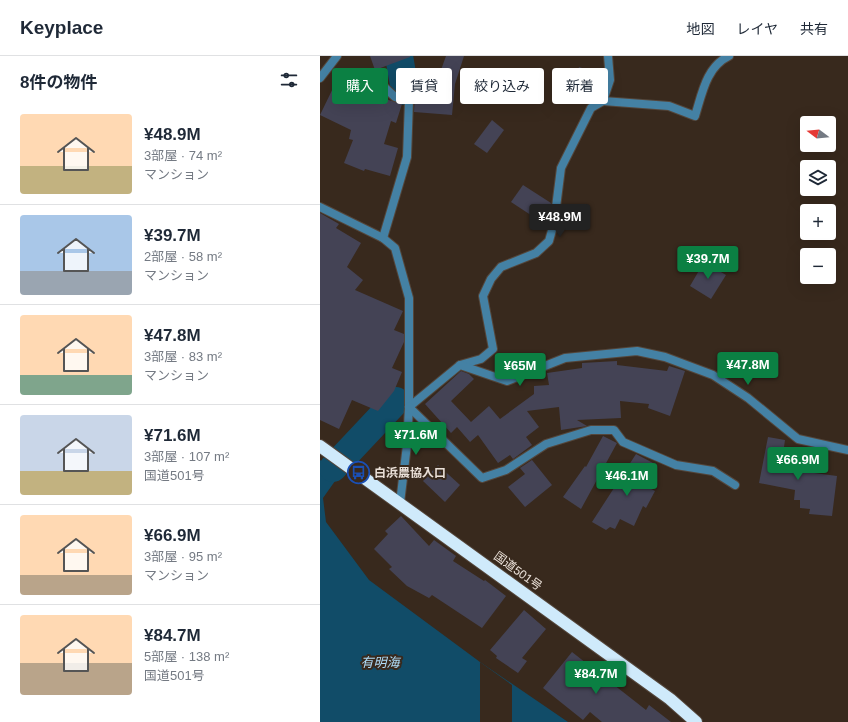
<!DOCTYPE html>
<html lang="ja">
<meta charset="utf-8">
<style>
body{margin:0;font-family:Arial,"Noto Sans JP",sans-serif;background:#f6f6f7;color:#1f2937;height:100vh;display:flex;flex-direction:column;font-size:15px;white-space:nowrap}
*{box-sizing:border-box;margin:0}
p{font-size:13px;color:#747a83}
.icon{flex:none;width:22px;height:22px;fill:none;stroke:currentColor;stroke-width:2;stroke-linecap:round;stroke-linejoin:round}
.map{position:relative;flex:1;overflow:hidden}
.side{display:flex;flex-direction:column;background:#fff;width:320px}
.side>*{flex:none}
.top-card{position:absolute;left:12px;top:12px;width:380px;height:36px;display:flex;gap:8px}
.needle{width:26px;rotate:286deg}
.fabs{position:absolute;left:480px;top:60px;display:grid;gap:8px}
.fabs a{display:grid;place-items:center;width:36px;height:36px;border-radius:4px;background:#fff;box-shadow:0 4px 16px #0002;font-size:20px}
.price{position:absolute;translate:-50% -34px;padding:0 9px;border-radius:4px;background:#0b8043;color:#fff;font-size:13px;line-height:26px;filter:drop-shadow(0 1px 2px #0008)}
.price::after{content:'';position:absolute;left:50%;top:24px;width:12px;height:9px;margin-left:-6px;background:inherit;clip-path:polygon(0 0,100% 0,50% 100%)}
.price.selected{background:#222;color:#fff}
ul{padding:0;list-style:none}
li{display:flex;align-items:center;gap:12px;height:100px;padding:0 20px}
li+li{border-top:1px solid #e0e1e3}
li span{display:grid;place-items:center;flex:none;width:112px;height:80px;border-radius:4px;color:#555}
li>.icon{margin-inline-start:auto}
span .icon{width:48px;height:48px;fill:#fffc;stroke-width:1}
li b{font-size:17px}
h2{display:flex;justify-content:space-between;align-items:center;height:48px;padding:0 20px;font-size:17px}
.pill{padding:0 14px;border-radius:4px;background:#fff;box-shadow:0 4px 16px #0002;font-size:14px;line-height:36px}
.pill.selected{background:#0b8043;color:#fff}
header{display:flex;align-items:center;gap:24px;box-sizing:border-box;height:56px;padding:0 20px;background:#fff;border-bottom:1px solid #e0e1e3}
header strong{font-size:19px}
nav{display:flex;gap:22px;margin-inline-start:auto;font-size:14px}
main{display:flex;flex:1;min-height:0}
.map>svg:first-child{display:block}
.water{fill:#114c68}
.pier{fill:#38291d}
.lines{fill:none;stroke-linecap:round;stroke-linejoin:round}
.river{stroke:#114c68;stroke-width:28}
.building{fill:#444355}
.street-casing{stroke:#54463b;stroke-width:10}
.highway-casing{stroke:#54463b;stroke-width:14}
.street{stroke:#4481a4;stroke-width:8}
.highway{stroke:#cfeafb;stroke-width:12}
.labels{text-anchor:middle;stroke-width:4;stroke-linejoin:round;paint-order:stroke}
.poi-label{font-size:12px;font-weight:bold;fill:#eae0d8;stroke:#38291d;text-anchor:start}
.street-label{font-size:12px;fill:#eae0d8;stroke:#38291d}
.water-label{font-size:13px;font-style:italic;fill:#aedcf8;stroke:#38291d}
</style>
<header>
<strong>Keyplace</strong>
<nav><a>地図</a><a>レイヤ</a><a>共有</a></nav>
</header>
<main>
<section class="side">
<h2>8件の物件<svg class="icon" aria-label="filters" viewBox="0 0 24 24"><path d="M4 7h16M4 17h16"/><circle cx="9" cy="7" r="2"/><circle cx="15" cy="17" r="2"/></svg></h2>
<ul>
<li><span style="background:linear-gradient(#ffd9b3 65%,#c2b280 0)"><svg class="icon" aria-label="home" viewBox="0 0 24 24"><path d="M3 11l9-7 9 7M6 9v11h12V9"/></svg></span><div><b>¥48.9M</b><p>3部屋 · 74 m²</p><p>マンション</p></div></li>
<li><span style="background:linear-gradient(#a9c7e8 70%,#9aa5b1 0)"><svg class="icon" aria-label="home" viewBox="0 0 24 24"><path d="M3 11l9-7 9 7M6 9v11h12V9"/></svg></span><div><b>¥39.7M</b><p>2部屋 · 58 m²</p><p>マンション</p></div></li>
<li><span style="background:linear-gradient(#ffd9b3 75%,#7fa58c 0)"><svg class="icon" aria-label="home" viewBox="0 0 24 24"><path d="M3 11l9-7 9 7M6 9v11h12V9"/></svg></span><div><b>¥47.8M</b><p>3部屋 · 83 m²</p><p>マンション</p></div></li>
<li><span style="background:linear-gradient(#c9d6e8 70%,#c2b280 0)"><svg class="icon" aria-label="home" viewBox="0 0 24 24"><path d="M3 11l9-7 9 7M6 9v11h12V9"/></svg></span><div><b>¥71.6M</b><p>3部屋 · 107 m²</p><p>国道501号</p></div></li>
<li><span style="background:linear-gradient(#ffd9b3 75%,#b9a48a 0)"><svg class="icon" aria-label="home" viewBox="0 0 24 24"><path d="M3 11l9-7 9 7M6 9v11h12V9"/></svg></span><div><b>¥66.9M</b><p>3部屋 · 95 m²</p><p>マンション</p></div></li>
<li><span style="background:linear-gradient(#ffd9b3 60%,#b9a48a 0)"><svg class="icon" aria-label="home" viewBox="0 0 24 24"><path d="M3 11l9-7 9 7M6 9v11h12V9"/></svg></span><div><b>¥84.7M</b><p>5部屋 · 138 m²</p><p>国道501号</p></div></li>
</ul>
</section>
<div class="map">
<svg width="528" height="666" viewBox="0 0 528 666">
<rect width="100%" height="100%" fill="#38291d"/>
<polygon class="water" points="0,404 20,418 3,442 6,466 49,524 160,606 248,666 0,666"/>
<polygon class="pier" points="160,606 192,629 192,666 160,666"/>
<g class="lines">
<g class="river">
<polyline points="79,0 85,35"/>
<polyline points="13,412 76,345"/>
</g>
</g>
<g class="building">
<polygon points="50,0 90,0 90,1 55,14"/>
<polygon points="126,0 144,0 135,28 132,59 94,56 95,36 116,38 117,25"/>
<polygon points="259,11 284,19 276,43 270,46 250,40"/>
<polygon points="15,28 82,48 76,67 71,65 64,88 78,92 70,120 45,113 44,115 24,107 33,84 29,83 31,74 0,59"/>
<polygon points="172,64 184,74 167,97 154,88"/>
<polygon points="203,129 231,147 226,169 191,146"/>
<polygon points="0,157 19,168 16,172 41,187 27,211 43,224 35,234 83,255 74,274 84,278 84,286 72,312 82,316 74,335 58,355 32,344 19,373 0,364"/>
<polygon points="384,206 406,219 391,243 370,230"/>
<polygon points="297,305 297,309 347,315 349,310 365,315 350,360 328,352 329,348 300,345 301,362 257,364 267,370 241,374 239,351 207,355 219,371 206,381 212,389 193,403 190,399 178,407 158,379 150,386 137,371 131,377 105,348 141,315 149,318 154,323 131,345 151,366 169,350 180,363 214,338 214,330 229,329 227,317 262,312 262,307"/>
<polygon points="283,380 297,387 261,453 243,441 265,410 266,411"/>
<polygon points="448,381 465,384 463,398 466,402 464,413 517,420 512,460 489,458 490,453 480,452 480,444 474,444 475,434 439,427"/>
<polygon points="316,398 333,407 320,427 335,435 326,452 323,450 314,470 300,463 295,473 290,471 286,474 272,466"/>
<polygon points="212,404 232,429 205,451 188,431 205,418 200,412"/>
<polygon points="118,409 140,429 125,446 103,425"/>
<polygon points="81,460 109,490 114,484 136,500 133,505 164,525 165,524 186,540 162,572 112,539 109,542 87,530 69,513 72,511 54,493 68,478 65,475"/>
<polygon points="204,554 226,573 202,602 207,605 198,617 176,602 177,600 170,594"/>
<polygon points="252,596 326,654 329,649 351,666 282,666 270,656 263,664 223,632"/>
</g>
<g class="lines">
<defs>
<g id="street">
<polyline points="0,22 17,0"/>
<polyline points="61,28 75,41 89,44 87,101 63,182"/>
<path d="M283,45L349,50L375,60C382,38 386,11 409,0"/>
<polyline points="0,151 63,182 75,192 89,242 89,351 87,389 80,447"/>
<polyline points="140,309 161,303 173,293 163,240 171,223 181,211 216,197 229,185 234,167 241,112 271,52 283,45 290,24 288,0"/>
<polyline points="89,351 140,309 187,325 245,302 317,295 345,301 393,319 428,342 478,383 528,394"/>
<polyline points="89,351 162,422 186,414 226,388 271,374 294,374 303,386 356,409 393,415 415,429"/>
</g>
<polyline id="highway" points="0,390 350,643 376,666"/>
</defs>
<use href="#street" class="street-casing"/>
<use href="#highway" class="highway-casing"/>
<use href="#street" class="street"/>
<use href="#highway" class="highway"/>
</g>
<defs>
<symbol id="bus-ring" viewBox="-11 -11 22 22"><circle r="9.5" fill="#38291d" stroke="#1a4fb4" stroke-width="1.5"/><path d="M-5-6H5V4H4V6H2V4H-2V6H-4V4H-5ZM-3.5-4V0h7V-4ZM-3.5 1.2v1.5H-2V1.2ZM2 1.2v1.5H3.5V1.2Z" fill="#1a4fb4"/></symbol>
</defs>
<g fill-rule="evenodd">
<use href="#bus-ring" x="26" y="404" width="25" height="25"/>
</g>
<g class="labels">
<g class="poi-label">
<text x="54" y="421">白浜農協入口</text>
</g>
<g class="street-label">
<text transform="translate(198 515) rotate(36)" y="4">国道501号</text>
</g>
<g class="water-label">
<text x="60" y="611">有明海</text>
</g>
</g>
</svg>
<div class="fabs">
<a><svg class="needle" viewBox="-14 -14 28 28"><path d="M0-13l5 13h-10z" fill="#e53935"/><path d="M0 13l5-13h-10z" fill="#747a83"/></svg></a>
<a><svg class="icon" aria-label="layers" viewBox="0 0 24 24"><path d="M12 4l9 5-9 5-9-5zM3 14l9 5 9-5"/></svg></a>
<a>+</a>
<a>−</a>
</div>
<b class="price selected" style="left:240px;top:182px">¥48.9M</b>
<b class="price" style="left:388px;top:224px">¥39.7M</b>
<b class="price" style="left:428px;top:330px">¥47.8M</b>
<b class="price" style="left:200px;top:331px">¥65M</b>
<b class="price" style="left:96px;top:400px">¥71.6M</b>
<b class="price" style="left:478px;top:425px">¥66.9M</b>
<b class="price" style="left:307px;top:441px">¥46.1M</b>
<b class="price" style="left:276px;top:639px">¥84.7M</b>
<div class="top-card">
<a class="pill selected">購入</a>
<a class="pill">賃貸</a>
<a class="pill">絞り込み</a>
<a class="pill">新着</a>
</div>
</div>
</main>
